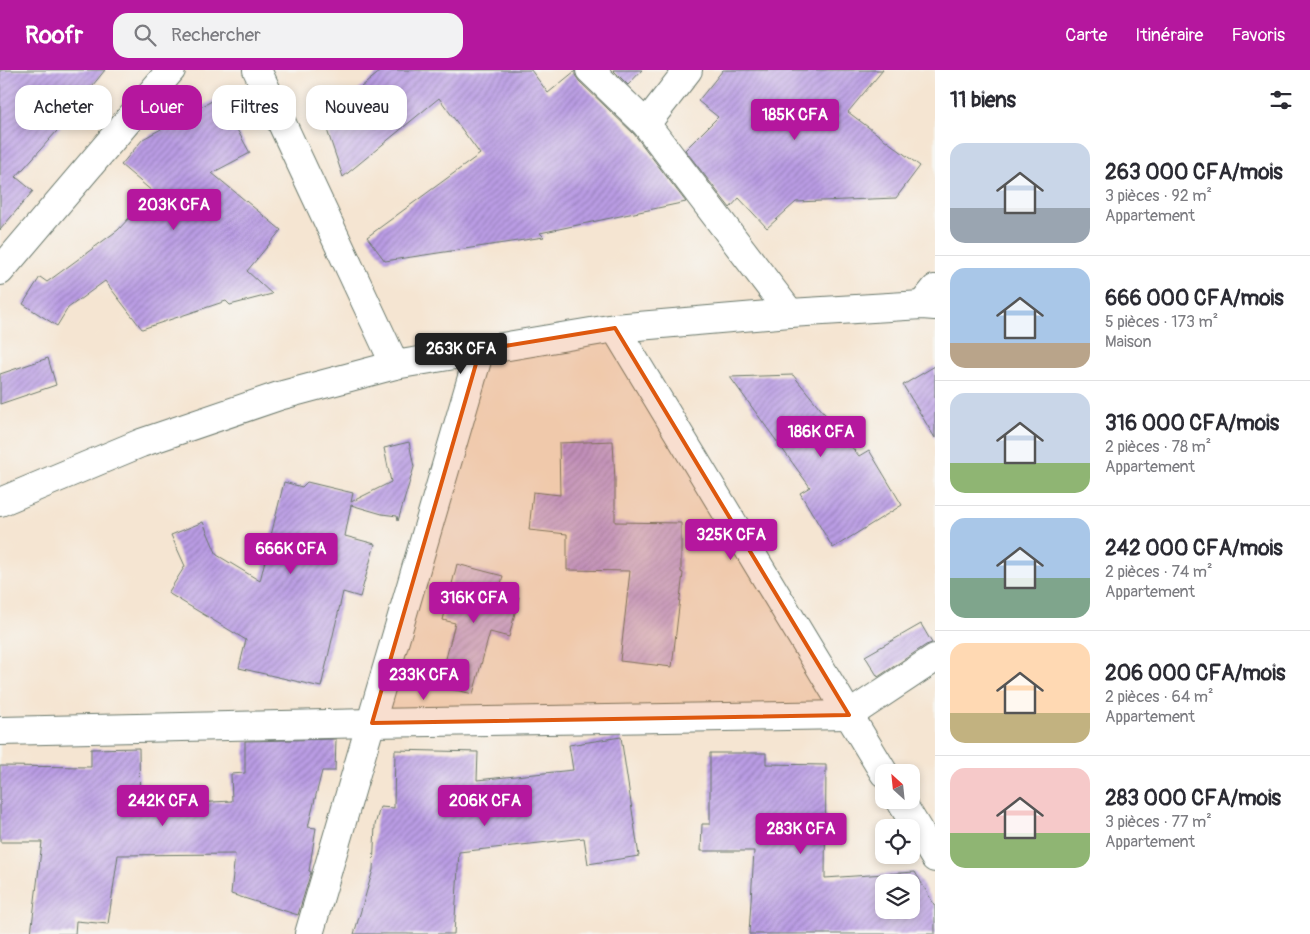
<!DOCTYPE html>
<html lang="fr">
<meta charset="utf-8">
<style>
body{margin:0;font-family:Pangolin,sans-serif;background:#f2f2f3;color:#2b2b33;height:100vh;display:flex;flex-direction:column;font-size:19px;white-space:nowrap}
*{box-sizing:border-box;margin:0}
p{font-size:16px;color:#7c7c81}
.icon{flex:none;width:28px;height:28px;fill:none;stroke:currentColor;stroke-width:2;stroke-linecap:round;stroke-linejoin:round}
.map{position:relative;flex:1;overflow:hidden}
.sheet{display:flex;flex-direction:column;background:#fff;width:375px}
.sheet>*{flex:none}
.hud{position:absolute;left:15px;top:15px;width:475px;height:45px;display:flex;gap:10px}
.needle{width:32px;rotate:333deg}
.controls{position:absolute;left:875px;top:694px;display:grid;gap:10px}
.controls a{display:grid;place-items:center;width:45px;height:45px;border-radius:10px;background:#fff;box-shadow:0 2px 8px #0003;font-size:25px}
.price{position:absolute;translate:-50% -42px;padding:0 11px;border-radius:5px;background:#b5179e;color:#fff;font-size:16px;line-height:32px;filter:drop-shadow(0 1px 2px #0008)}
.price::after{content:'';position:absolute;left:50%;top:30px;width:15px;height:11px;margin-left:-8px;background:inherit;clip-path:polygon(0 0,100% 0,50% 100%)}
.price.active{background:#222;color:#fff}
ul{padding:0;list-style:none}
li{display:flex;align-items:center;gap:15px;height:125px;padding:0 15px}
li+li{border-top:1px solid #e1e1e2}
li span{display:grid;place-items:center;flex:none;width:140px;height:100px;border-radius:15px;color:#555}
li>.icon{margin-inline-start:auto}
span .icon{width:60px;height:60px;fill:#fffc;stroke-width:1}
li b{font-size:21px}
h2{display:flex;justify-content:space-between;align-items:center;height:60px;padding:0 15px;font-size:21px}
.chip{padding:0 18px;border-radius:15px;background:#fff;box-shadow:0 2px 8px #0003;font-size:18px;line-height:45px}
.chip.active{background:#b5179e;color:#fff}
header{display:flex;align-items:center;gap:30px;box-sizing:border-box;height:70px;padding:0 25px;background:#b5179e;color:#fff}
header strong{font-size:24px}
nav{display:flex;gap:28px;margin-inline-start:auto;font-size:18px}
.search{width:350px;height:45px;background:#f2f2f3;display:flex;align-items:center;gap:12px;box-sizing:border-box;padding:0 18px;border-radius:15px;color:#7c7c81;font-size:19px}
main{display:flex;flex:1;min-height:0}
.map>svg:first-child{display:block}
.building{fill:url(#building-hatch);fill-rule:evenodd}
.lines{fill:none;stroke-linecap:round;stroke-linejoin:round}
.street-casing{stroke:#6a786b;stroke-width:30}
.secondary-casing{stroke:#6a786b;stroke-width:30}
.street{stroke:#fff;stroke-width:28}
.secondary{stroke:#fff;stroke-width:28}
.marked{fill:#de580e;fill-opacity:0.2;stroke:#de580e;stroke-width:4;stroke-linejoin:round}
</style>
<header>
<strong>Roofr</strong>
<div class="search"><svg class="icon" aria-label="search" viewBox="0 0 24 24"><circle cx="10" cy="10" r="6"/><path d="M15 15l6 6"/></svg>Rechercher</div>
<nav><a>Carte</a><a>Itinéraire</a><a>Favoris</a></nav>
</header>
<main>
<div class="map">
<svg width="935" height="864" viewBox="0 0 935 864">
<defs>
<pattern id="building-hatch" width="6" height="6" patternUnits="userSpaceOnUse" patternTransform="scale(1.25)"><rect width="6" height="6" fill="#ba9ce4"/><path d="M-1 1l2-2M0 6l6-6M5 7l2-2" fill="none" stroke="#9780ba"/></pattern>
</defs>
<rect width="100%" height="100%" fill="#f6f6f2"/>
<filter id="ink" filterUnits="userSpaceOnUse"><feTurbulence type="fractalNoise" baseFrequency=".02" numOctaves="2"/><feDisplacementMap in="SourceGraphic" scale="10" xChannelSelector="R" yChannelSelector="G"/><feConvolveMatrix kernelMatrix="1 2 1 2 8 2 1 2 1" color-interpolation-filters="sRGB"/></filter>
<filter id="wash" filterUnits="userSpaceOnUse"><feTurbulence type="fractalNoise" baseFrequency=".0096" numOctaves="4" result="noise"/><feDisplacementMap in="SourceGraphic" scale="20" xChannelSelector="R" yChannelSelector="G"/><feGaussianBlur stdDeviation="1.12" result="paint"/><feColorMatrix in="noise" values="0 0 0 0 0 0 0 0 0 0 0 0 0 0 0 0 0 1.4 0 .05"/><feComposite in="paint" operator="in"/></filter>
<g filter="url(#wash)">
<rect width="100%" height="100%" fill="#f5e5d2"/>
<g id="blocks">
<g class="building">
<polygon points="0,0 105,0 64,51 65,52 16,107 33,121 0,160"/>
<polygon points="382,0 531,0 548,23 575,1 575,5 579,11 634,64 686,132 540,163 544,167 385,191 367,167 480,84 439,28 343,107 323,48"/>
<polygon points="613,0 642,0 628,15"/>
<polygon points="723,0 883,0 848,42 920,96 896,128 796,132 767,158 739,128 730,138 685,80 718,47 698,31"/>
<polygon points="219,27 250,83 212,103 281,160 247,201 272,224 230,235 226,231 142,259 105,211 68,238 57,256 23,234 40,207 47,212 118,160 153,122 121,95 143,69"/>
<polygon points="48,288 56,315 0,334 0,304"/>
<polygon points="935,296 935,368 903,315"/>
<polygon points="793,305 859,386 869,380 902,435 833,478 800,423 810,417 730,307"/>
<polygon points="613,371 615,411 615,452 681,453 681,502 683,503 672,597 620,591 630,501 567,500 567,464 529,460 533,422 560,425 559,373"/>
<polygon points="409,372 414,397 398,451 397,446 382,444 351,435 345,466 375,474 360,527 343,522 321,617 239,598 246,570 168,523 185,496 171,465 203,452 217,485 260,511 284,412 302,417 307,412 353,423 351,432 391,412 384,378"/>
<polygon points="457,494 503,506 499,522 519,527 509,567 490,562 473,624 439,616 455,553 443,550"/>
<polygon points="921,554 932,573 926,575 878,607 865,586"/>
<polygon points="621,667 639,786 588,794 584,768 459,782 454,864 354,864 373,800 375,755 380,737 394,738 395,680 478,682 477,710 573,700 569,675"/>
<polygon points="336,669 335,701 322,701 308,757 316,758 309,801 311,802 298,845 231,824 235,784 118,785 108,854 76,851 75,864 31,864 42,772 0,772 0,696 91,697 91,679 139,678 140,741 194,740 193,733 232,731 231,704 245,703 245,671"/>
<path d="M710,683H766V694L826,695L825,808L915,802L935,836V864H749L754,781H701L702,754H710ZM884,812H911V840H884Z"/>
</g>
</g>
</g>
<g filter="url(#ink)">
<use href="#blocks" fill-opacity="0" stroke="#6a786b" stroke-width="1"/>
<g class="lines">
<defs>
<g id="street">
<polyline points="257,0 395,295"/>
<polyline points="590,0 646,54 790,243"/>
<polyline points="646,54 688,0"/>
<polyline points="0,201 171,0"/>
<polyline points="922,235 935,219"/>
<polyline points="615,258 884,703"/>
<polyline points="0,661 372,653 849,645 935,588"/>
<polyline points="900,730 935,788"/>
<polyline points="309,864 480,280"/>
</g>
<polyline id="secondary" points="0,432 141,373 279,326 395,295 615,258 790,243 922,235 935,236"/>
</defs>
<use href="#street" class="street-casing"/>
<use href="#secondary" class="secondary-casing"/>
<use href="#street" class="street"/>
<use href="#secondary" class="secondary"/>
</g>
</g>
<path class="marked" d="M615,258L849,645L372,653L480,280Z"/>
</svg>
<div class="controls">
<a><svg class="needle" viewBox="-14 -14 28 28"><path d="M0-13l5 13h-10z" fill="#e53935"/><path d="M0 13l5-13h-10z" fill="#7c7c81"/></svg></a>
<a><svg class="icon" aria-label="locate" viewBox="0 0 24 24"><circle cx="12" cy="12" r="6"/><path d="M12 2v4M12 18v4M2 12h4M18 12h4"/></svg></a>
<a><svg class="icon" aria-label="layers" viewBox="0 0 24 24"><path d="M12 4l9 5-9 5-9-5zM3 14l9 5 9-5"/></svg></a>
</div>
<b class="price" style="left:795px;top:71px">185K CFA</b>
<b class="price" style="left:174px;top:161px">203K CFA</b>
<b class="price active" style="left:461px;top:305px">263K CFA</b>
<b class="price" style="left:821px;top:388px">186K CFA</b>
<b class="price" style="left:731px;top:491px">325K CFA</b>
<b class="price" style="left:291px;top:505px">666K CFA</b>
<b class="price" style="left:474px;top:554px">316K CFA</b>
<b class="price" style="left:424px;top:631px">233K CFA</b>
<b class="price" style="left:163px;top:757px">242K CFA</b>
<b class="price" style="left:485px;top:757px">206K CFA</b>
<b class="price" style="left:801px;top:785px">283K CFA</b>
<div class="hud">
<a class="chip">Acheter</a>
<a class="chip active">Louer</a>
<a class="chip">Filtres</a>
<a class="chip">Nouveau</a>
</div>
</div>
<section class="sheet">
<h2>11 biens<svg class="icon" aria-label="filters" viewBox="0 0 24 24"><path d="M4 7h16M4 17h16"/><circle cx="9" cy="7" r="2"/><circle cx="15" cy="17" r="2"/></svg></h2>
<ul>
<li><span style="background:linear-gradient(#c9d6e8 65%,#9aa5b1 0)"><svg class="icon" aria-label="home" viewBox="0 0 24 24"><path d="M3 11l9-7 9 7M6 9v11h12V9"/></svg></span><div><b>263 000 CFA/mois</b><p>3 pièces · 92 m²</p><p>Appartement</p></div></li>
<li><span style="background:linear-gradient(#a9c7e8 75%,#b9a48a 0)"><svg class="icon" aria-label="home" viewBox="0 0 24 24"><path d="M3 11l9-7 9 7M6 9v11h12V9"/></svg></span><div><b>666 000 CFA/mois</b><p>5 pièces · 173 m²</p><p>Maison</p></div></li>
<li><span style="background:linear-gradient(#c9d6e8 70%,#8fb573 0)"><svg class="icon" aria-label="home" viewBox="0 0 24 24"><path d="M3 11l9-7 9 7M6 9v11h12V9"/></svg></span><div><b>316 000 CFA/mois</b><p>2 pièces · 78 m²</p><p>Appartement</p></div></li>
<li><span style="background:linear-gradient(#a9c7e8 60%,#7fa58c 0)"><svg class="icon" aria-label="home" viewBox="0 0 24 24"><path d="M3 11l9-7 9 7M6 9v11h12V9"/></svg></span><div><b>242 000 CFA/mois</b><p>2 pièces · 74 m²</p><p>Appartement</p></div></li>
<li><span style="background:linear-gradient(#ffd9b3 70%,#c2b280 0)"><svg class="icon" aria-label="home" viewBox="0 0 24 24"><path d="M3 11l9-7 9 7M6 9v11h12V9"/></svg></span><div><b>206 000 CFA/mois</b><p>2 pièces · 64 m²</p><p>Appartement</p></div></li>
<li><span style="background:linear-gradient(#f6c9c9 65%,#8fb573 0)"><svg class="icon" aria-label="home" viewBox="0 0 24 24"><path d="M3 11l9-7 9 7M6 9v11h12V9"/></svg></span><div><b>283 000 CFA/mois</b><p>3 pièces · 77 m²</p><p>Appartement</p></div></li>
</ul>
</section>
</main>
